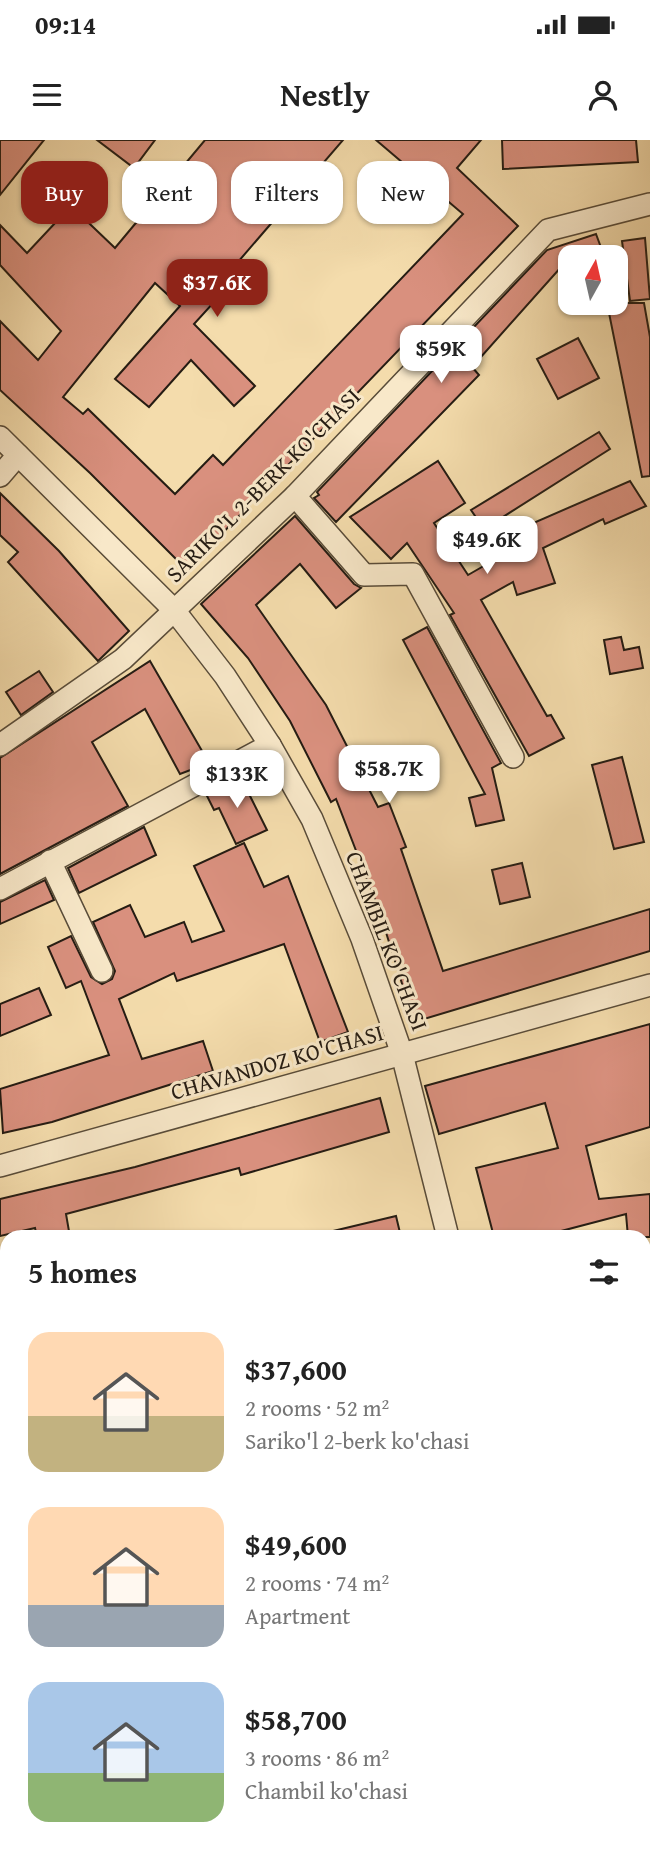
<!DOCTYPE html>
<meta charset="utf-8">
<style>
body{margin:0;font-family:"Gentium Book Plus",serif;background:#f6f6f6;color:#222;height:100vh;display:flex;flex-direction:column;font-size:26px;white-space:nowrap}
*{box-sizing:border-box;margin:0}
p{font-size:23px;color:#767676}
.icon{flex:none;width:38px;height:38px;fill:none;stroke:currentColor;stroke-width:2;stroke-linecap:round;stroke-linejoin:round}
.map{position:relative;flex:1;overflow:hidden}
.drawer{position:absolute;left:0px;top:1090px;width:651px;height:625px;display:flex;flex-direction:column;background:#fff;border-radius:21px 21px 0 0;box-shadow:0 2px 5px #0004}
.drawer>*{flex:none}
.banner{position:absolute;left:21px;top:21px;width:609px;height:63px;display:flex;gap:14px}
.needle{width:46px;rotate:8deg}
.tools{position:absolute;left:558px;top:105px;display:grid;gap:14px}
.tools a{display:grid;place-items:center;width:70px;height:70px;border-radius:14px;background:#fff;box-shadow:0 2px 5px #0004;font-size:35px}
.price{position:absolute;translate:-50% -60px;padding:0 16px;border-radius:14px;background:#fff;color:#222;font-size:23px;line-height:46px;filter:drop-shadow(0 2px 4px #0008)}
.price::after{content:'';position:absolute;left:50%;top:42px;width:21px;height:16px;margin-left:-10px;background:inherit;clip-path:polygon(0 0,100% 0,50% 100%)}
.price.current{background:#8f2418;color:#fff}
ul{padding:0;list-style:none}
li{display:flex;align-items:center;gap:21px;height:175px;padding:0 28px}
li span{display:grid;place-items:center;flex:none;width:196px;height:140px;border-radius:21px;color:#555}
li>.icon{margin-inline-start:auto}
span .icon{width:84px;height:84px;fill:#fffc;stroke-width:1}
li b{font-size:30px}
h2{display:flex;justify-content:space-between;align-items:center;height:84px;padding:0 28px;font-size:30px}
.tag{padding:0 24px;border-radius:21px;background:#fff;box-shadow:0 2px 5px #0004;font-size:24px;line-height:63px}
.tag.current{background:#8f2418;color:#fff}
.status{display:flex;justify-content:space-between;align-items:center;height:49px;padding:0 35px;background:#fff;direction:ltr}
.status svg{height:19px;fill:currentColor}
header{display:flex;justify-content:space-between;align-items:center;height:91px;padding:0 28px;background:#fff;font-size:32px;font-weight:700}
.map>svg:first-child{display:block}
.building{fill:#d9907e;stroke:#251c13;stroke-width:2}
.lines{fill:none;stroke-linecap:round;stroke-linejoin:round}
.service-casing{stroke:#594c39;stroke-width:13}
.minor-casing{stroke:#594c39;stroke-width:24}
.service{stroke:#f8e8c9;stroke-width:10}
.minor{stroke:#f8e8c9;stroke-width:21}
.labels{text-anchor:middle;stroke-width:6;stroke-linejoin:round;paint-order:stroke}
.street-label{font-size:23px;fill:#251c13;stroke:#f8e8c9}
</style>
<div class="status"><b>09:14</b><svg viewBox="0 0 49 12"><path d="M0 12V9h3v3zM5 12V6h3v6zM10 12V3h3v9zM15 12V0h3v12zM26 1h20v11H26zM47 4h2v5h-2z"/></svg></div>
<header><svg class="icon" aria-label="menu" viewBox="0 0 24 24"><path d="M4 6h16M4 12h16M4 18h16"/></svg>Nestly<svg class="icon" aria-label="person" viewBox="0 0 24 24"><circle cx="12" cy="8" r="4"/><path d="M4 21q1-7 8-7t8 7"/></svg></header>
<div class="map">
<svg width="650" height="1714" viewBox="0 0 650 1714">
<rect width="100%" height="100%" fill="#f4dcac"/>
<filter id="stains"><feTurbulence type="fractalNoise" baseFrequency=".00286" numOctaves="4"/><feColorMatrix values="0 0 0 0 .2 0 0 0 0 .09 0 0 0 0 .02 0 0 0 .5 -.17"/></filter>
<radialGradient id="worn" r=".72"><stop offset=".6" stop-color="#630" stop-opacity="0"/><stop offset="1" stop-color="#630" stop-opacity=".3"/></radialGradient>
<g class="building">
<polygon points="0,0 44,0 0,55"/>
<polygon points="97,0 155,0 134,28"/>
<polygon points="205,0 343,0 219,144 226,149 194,184 255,246 234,266 191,220 149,267 115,239 180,166 155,143 63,257 83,274 88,269 175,354 213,315 223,325 463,74 376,0 481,0 457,28 518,86 187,430 90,333 0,250 0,181 38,220 61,191 0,125 0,85 27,113 71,66 115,108"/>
<polygon points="502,0 636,0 638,22 503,29"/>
<polygon points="596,94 603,113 570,117 472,227 479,235 336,382 314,358 319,355 317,352 547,110"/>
<polygon points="645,98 650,159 630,161 622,101"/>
<polygon points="607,163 644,163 650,197 650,336 642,337"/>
<polygon points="578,198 599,238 558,259 537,219"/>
<polygon points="599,292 610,309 484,389 471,370"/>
<polygon points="438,321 465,363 434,383 468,435 501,416 492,401 630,341 646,366 605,384 603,379 543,408 555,443 517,455 513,442 481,460 547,576 551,575 564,598 529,616 450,475 454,473 407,403 391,419 350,377"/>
<polygon points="0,353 59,411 129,491 98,521 8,422 18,412 0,395"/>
<polygon points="295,376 354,444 361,448 336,468 300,424 256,465 326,565 378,667 389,663 406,707 401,709 443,831 650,769 650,811 414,882 379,770 336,659 331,662 290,581 248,518 201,464"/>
<polygon points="427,487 501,623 492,628 504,680 476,686 469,658 485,654 403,500"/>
<polygon points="621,497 624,510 639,507 643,528 610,534 604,500"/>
<polygon points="150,521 209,623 180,634 145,569 92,602 128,666 0,734 0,618"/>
<polygon points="39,531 53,552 21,575 6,552"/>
<polygon points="622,617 644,702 614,709 592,625"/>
<polygon points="240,636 267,690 236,704 219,668 214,670 206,654"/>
<polygon points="144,687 156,715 79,753 68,728"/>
<polygon points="244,703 264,747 288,736 348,892 320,902 284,804 177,841 174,833 119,859 142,919 203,901 213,931 52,982 3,993 0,949 109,915 81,841 66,848 48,807 71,796 91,837 102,844 112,839 115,831 93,782 130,765 145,797 184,782 192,802 224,791 194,726"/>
<polygon points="522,723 530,757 500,764 492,730"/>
<polygon points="45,740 54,760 0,784 0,762"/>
<polygon points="39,848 51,875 0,896 0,864"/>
<polygon points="650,884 650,987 586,1006 599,1059 650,1054 650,1097 628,1097 626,1074 546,1095 547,1097 494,1097 476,1028 558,1008 545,963 439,994 425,946"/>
<polygon points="380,958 389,992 241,1035 239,1028 66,1074 70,1097 37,1097 35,1088 0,1096 0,1059 135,1027"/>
<polygon points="396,1076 401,1097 334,1097 333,1091"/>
</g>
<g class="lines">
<defs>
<polyline id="service" points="489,1714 496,1708"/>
<g id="minor">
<polyline points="0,297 174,470 225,536 270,605 312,679 362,799 402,914 448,1097"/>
<polyline points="0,336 18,315"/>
<polyline points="295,356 364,435 413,434 513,617"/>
<polyline points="0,605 123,519 295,356 548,90 650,64"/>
<polyline points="50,721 102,831"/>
<polyline points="0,749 270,605"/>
<polyline points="0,1026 650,845"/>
<polyline points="644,1224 650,1223"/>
<polyline points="644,1399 650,1399"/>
<polyline points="644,1605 650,1605"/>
<polyline points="310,1714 316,1708"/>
<polyline points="428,1714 434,1708"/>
</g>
</defs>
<use href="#service" class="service-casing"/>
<use href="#minor" class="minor-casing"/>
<use href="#service" class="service"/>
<use href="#minor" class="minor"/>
</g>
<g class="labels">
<g class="street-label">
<text transform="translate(263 345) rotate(-45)" y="8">SARIKO'L 2-BERK KO'CHASI</text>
<text transform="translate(387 801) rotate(69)" y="8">CHAMBIL KO'CHASI</text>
<text transform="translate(277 922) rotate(-16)" y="8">CHAVANDOZ KO'CHASI</text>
</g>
</g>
<rect width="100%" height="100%" filter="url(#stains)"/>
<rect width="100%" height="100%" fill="url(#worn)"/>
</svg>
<div class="tools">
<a><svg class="needle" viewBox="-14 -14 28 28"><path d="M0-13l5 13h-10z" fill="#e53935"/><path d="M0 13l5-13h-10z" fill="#767676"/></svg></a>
</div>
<b class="price current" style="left:217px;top:179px">$37.6K</b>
<b class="price" style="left:441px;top:245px">$59K</b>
<b class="price" style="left:487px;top:436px">$49.6K</b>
<b class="price" style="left:389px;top:665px">$58.7K</b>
<b class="price" style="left:237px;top:670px">$133K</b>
<div class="banner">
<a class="tag current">Buy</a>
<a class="tag">Rent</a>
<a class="tag">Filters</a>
<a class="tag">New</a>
</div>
<section class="drawer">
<h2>5 homes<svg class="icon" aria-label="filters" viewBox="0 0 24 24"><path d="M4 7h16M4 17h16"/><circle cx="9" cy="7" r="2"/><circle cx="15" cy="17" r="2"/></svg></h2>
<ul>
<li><span style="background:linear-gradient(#ffd9b3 60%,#c2b280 0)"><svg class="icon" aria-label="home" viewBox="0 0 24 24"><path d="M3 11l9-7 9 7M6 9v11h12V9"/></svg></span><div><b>$37,600</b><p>2 rooms · 52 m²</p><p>Sariko'l 2-berk ko'chasi</p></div></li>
<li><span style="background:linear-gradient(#ffd9b3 70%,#9aa5b1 0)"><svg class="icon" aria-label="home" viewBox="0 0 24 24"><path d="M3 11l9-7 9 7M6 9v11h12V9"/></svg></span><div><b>$49,600</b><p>2 rooms · 74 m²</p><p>Apartment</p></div></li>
<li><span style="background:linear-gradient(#a9c7e8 65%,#8fb573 0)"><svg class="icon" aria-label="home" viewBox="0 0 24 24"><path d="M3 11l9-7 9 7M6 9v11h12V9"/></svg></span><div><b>$58,700</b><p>3 rooms · 86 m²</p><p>Chambil ko'chasi</p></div></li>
</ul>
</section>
</div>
